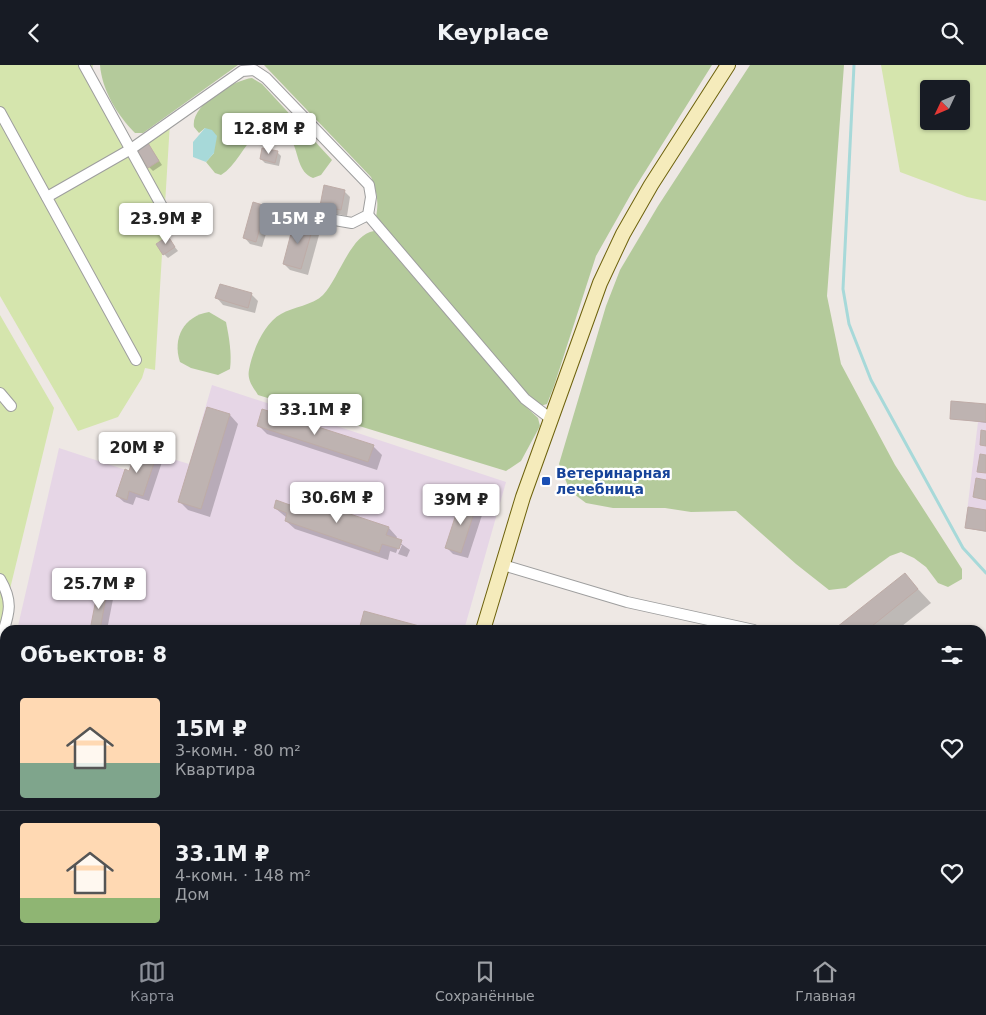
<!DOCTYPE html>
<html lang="ru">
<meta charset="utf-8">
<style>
body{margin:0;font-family:"DejaVu Sans",sans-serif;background:#242831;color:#f1f3f6;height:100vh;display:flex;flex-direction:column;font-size:19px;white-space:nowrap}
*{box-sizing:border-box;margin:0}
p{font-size:16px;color:#9ea1a6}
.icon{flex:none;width:28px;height:28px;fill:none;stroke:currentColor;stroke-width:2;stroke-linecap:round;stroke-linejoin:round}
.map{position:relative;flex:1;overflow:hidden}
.side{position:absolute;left:0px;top:560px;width:986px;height:320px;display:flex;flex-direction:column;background:#171b24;border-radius:15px 15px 0 0;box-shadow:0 1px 4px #0004}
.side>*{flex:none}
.needle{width:32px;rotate:226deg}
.controls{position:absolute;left:920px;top:15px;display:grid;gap:10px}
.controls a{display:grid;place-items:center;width:50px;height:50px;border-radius:5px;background:#171b24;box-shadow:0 1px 4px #0004;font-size:25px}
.price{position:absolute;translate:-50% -42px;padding:0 11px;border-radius:5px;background:#fff;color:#222;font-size:16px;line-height:32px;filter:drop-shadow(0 1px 2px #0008)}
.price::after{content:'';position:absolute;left:50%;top:30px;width:15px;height:11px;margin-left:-8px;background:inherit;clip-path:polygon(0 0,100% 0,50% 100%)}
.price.current{background:#8c9099;color:#fff}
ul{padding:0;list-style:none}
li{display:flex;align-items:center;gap:15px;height:125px;padding:0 20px}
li+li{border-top:1px solid #363941}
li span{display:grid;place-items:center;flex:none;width:140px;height:100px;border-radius:5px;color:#555}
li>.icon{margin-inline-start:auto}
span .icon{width:60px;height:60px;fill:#fffc;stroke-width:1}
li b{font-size:21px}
h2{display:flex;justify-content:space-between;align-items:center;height:60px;padding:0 20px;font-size:21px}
header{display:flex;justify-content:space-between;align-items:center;height:65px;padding:0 20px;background:#171b24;font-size:22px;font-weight:800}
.menu{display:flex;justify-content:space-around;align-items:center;height:70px;border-top:1px solid #363941;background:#171b24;font-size:14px;color:#9ea1a6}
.menu a{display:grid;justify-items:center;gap:2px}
.menu .current{color:#8c9099}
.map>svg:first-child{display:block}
.residential{fill:#dbdadb}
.industrial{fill:#e6d6e6}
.grass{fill:#d5e5ad;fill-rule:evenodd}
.forest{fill:#b4ca9b}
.water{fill:#a7d9d9}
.shadow{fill:#0003}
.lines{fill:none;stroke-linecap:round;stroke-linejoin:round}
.stream{stroke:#a7d9d9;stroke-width:3}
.building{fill:#beb3b1;stroke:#beaca7}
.street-casing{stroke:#9e9e9e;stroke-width:12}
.secondary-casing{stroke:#6d620c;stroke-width:16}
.street{stroke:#fff;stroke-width:10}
.secondary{stroke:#f5ebbb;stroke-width:14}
.transit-dot{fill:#1a4fb4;stroke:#fff;stroke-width:2}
.labels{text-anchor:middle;stroke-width:4.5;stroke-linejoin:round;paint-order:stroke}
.transit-label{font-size:14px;font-weight:bold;fill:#164399;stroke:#fff;text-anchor:start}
</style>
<header><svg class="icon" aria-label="back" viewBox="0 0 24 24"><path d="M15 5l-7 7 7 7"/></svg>Keyplace<svg class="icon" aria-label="search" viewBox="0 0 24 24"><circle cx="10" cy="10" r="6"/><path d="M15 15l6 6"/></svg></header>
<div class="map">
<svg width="986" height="880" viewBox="0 0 986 880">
<rect width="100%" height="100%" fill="#eee8e4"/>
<g class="residential">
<polygon points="438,875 712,875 710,880 438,880"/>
<polygon points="791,875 901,875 905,880 795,880"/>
</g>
<g class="industrial">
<polygon points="212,320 506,417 464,565 25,565 18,561 59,383 129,406 137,383 189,399"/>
<polygon points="951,336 986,339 986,466 965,463 978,357 950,354"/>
<polygon points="5,636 5,727 0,721 0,642"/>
</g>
<g class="grass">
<polygon points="0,0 93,0 91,12 131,84 170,57 155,305 145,303 142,313 118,352 78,366 0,231"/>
<path d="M881,0H986V136L967,132L900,107ZM929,24H961V56H929Z"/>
<polygon points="0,250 54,343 9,528 0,577"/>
<polygon points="5,800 5,875 111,875 115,880 0,880 0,801"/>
</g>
<g class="forest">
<path d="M100,0H238L143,68H135C117,50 102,25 100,0Z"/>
<path d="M264,0H712L631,129L596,191L554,321L547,339L540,341L527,332L376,152C379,137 377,126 371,112Z"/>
<polygon points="750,0 844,0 827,231 841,299 895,400 962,504 962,514 948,522 938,518 926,502 914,493 901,487 890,491 846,523 829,525 796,499 736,446 691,447 665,443 613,443 586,438 570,426 559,399 606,241 620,205 658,141"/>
<path d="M252,13L262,19L332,95L321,110L313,113C298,107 299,90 292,76C288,68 282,64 275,59C248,64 242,97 221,110L215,108L206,97L214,88L205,63L199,68L194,62C190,40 234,15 252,13Z"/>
<path d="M374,166L522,338L538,353L540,361L521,396L506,406L258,330C253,322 247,315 249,305C252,287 264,258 281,249C293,242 313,240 323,230C339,213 351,169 374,166Z"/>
<path d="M209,247L226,257C229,272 232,289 230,304L218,310L191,303L180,297C172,273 184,251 209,247Z"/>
</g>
<polygon class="water" points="205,63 212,65 217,71 214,88 206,97 193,92 193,77"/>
<g class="shadow">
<polygon points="148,79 162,100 153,106 149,102"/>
<polygon points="277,87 281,91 279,101 265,98 261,94"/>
<polygon points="344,126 350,132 347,151 328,147 321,140"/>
<polygon points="254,139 266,142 272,149 262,182 250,179 244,172"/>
<polygon points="312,164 319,170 308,210 290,205 284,199"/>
<polygon points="168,173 178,186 168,193 164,189"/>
<polygon points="220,221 252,230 258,236 255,248 223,240 217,233"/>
<polygon points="986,340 986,358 951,353"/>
<polygon points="208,344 230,350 238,359 210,452 188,445 179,436"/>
<polygon points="258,360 373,381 382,390 377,405 267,369"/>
<polygon points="156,390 162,397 149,436 136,432 133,440 124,437 117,431 130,407"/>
<polygon points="476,440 483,447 468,493 453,489 446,482"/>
<polygon points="275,443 389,463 397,472 396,475 410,485 407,492 398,489 402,480 399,480 396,488 390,486 388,495 295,464 286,456 287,453"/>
<polygon points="986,446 986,467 966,463"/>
<polygon points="905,510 931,538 897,565 841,565"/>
<polygon points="99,526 107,527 113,534 107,565 91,565"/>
<polygon points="362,561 429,565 366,565"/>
<polygon points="187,875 206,875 202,880 193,880"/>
<polygon points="668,875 699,875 698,880 684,880"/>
<polygon points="820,876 824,880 814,880"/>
</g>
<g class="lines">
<g class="stream">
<polyline points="854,0 843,224 849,259 871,315 963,483 986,508"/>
<polyline points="0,771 5,778"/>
<polyline points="118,875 123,880"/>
</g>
</g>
<g class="building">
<polygon points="148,78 159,96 148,103 137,85"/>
<polygon points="262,83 278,86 275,98 260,94"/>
<polygon points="324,120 345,125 341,145 320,141"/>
<polygon points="253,137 266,141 256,177 243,173"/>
<polygon points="294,157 313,162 301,204 283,199"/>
<polygon points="168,171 175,182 163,190 156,179"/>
<polygon points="220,219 252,228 248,243 215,233"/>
<polygon points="951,336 986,339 986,357 950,354"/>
<polygon points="207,342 230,349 201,444 178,437"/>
<polygon points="262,344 374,380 368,397 257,361"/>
<polygon points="981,365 986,366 986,381 980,380"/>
<polygon points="137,383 157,389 143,431 129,426 127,435 116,431 125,404 129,406"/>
<polygon points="980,389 986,390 986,408 977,407"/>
<polygon points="976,413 986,415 986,435 973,432"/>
<polygon points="293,430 389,462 386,470 402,475 399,484 382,479 379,488 285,456 287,448 274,443 276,435 290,440"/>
<polygon points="461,434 477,439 461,488 445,483"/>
<polygon points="968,442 986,445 986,466 965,463"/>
<polygon points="905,508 918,524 867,565 839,565 837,562"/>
<polygon points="98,524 107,526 100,565 90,565"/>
<polygon points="364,546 434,565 375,565 360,561"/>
<polygon points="143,875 161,875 167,880 149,880"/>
<polygon points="185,875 203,875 199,880 192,880"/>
<polygon points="494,875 523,875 538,880 492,880"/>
<polygon points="839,875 865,875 869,880 843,880"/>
</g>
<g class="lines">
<defs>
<g id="street">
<polyline points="84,0 165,147"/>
<polyline points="0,47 136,295"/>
<polyline points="47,132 131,84 242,6 254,5 266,13 369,120 371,132 368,150 352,158 329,154"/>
<polyline points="368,150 525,334 551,354"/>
<polyline points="0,328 11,341"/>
<polyline points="503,500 627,537 754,565"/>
<path d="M0,514C15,539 8,551 0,577"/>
<polyline points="981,603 986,596"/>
<polyline points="0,801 5,800"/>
<polyline points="111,875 115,880"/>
<polyline points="914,875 918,880"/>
</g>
<g id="secondary">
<polyline points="483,565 523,432 600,218 623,169 651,120 728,0"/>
<polyline points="419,875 419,880"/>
</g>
</defs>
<use href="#street" class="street-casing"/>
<use href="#secondary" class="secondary-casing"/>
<use href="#street" class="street"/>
<use href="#secondary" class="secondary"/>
</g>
<rect class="transit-dot" x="541" y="411" width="10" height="10" rx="2.5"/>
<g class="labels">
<g class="transit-label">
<text x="556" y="413">Ветеринарная<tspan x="556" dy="16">лечебница</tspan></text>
</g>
</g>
</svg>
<div class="controls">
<a><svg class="needle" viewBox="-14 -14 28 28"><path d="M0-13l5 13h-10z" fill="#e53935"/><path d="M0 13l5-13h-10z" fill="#9ea1a6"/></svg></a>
</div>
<b class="price" style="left:269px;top:90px">12.8M ₽</b>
<b class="price" style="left:166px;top:180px">23.9M ₽</b>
<b class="price current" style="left:298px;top:180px">15M ₽</b>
<b class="price" style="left:315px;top:371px">33.1M ₽</b>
<b class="price" style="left:137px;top:409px">20M ₽</b>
<b class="price" style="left:337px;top:459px">30.6M ₽</b>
<b class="price" style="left:461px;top:461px">39M ₽</b>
<b class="price" style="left:99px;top:545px">25.7M ₽</b>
<section class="side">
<h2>Объектов: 8<svg class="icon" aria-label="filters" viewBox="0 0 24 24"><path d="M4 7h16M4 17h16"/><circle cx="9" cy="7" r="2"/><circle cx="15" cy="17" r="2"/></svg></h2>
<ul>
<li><span style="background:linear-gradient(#ffd9b3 65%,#7fa58c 0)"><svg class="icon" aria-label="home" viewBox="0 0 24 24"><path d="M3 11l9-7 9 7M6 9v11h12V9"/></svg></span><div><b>15M ₽</b><p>3-комн. · 80 m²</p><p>Квартира</p></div><svg class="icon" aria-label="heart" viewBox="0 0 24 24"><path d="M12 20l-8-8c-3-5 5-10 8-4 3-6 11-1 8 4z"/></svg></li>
<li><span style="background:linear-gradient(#ffd9b3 75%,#8fb573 0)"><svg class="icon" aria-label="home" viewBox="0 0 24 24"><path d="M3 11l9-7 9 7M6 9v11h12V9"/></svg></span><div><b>33.1M ₽</b><p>4-комн. · 148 m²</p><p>Дом</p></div><svg class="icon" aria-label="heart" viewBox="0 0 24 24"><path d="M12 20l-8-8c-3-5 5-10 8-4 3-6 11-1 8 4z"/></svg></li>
</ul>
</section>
</div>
<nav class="menu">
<a class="current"><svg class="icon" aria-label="map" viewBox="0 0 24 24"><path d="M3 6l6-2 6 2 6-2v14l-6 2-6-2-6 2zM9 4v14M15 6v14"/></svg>Карта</a>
<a><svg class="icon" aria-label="saved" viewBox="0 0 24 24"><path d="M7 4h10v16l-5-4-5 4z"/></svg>Сохранённые</a>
<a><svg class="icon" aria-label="home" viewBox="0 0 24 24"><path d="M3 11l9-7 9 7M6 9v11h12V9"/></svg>Главная</a>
</nav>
